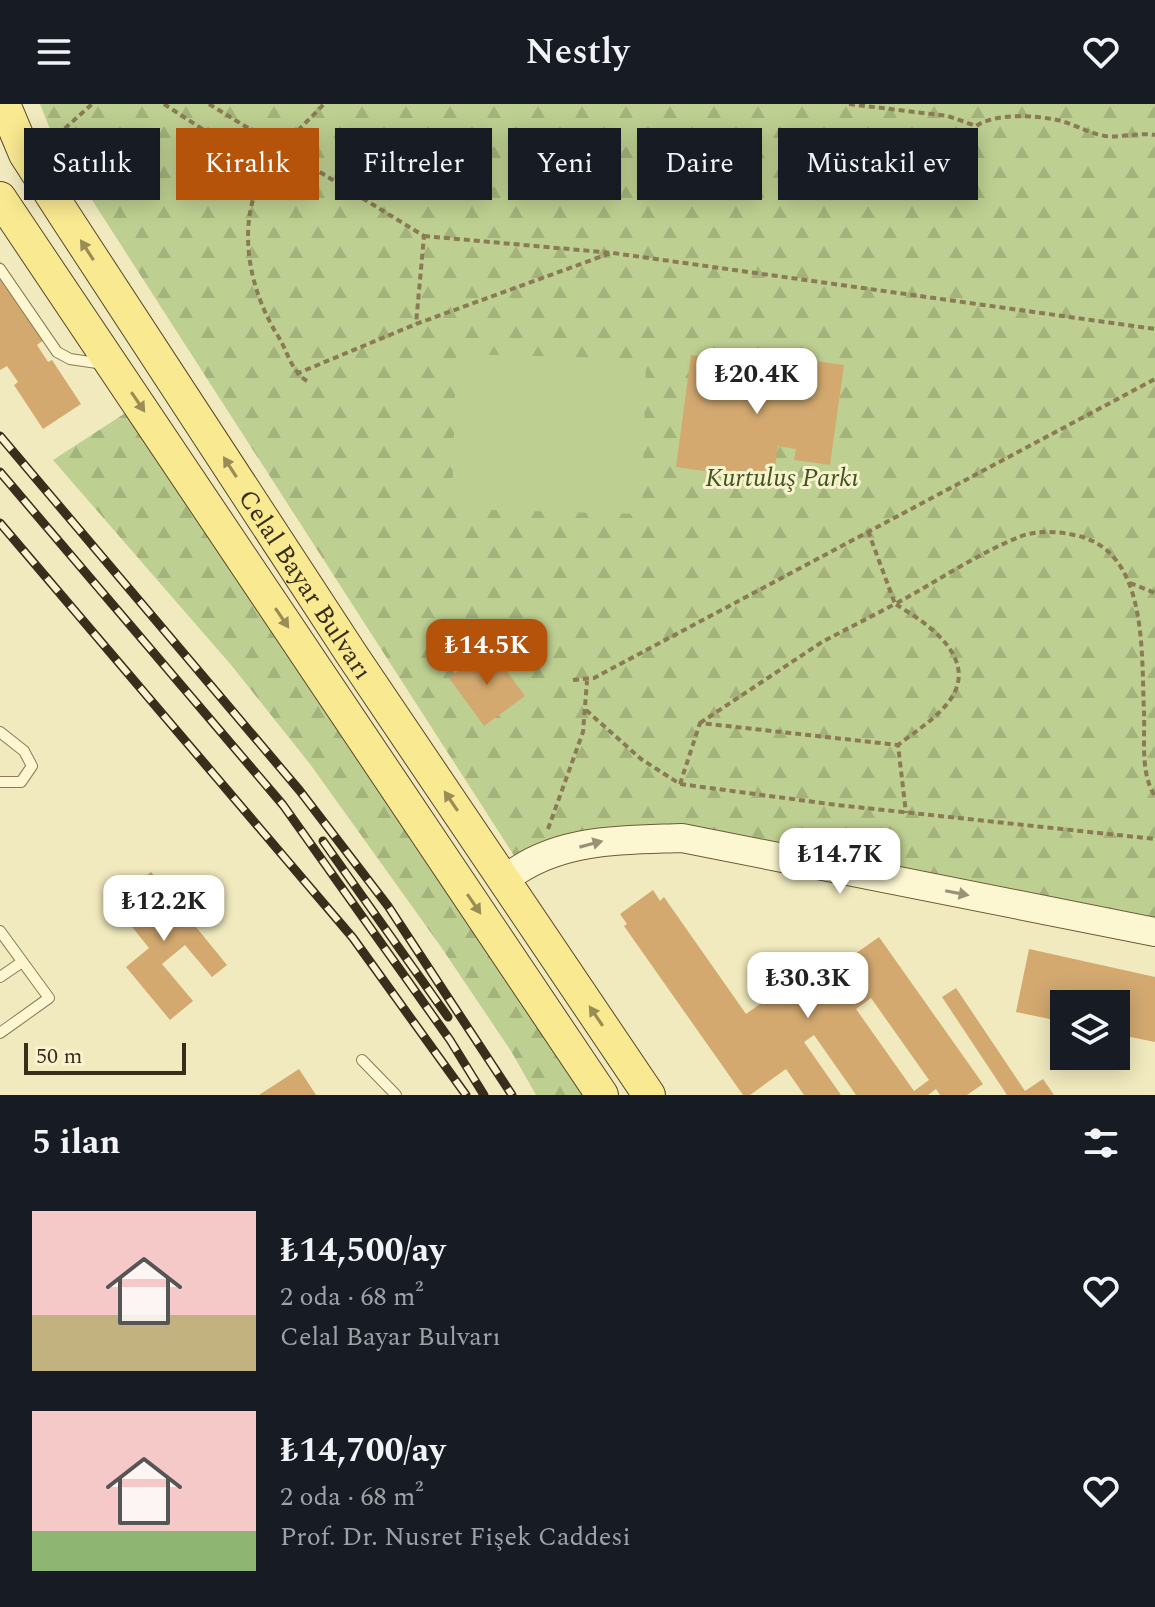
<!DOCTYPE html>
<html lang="tr">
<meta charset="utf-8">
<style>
body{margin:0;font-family:Spectral,serif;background:#242831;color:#f1f3f6;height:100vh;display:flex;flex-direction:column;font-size:30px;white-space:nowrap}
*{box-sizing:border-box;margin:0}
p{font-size:26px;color:#9ea1a6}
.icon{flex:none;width:44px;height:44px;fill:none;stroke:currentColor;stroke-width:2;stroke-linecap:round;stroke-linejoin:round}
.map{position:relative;height:991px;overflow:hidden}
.side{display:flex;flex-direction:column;background:#171b24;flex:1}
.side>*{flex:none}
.hud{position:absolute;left:24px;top:24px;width:1108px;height:72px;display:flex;gap:16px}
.buttons{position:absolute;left:1050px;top:886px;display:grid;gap:16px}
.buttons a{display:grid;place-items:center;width:80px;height:80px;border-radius:0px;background:#171b24;box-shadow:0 4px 20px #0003;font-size:40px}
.scale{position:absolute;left:24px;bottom:20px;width:162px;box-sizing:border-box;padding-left:8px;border:4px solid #392e1b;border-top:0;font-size:22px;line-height:28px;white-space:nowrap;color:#392e1b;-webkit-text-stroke:6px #f8f3ce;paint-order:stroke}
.price{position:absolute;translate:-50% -68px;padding:0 18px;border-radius:16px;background:#fff;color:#222;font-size:26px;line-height:52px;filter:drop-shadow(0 2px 4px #0008)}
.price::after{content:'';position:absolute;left:50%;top:48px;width:24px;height:18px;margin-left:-12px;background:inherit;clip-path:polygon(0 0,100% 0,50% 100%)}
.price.on{background:#b45309;color:#fff}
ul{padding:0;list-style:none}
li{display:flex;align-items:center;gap:24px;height:200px;padding:0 32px}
li span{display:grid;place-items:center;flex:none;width:224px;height:160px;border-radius:0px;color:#555}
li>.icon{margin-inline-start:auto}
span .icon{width:96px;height:96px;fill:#fffc;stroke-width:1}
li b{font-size:34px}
h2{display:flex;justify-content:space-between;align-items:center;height:96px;padding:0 32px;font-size:34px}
.pill{padding:0 28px;border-radius:0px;background:#171b24;box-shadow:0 4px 20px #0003;font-size:28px;line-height:72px}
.pill.on{background:#b45309;color:#fff}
header{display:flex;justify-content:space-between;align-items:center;height:104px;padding:0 32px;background:#171b24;font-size:36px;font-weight:600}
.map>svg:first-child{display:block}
.forest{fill:url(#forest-firs)}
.park{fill:#bed091}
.building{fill:#d3a970;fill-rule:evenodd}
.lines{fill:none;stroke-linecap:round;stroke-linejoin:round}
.service-casing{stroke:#8b7b55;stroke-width:12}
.secondary-casing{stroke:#6c5b38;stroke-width:30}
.primary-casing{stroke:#58472a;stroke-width:34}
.path{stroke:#8b7b55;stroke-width:4;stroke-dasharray:6 4;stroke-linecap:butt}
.service{stroke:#fcf6d1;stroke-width:10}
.secondary{stroke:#fcf6d1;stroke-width:28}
.primary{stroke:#f9e991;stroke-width:32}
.rail-casing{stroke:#392e1b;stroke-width:9}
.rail{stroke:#f8f3ce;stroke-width:6;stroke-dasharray:18;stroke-linecap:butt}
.oneway{fill:#998c56}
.oneway2{fill:#9a9276}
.labels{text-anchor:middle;stroke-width:6;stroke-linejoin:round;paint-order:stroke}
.park-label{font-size:26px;font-style:italic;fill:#405720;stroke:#f8f3ce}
.street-label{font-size:26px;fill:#392e1b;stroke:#f8f3ce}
</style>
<header><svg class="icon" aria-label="menu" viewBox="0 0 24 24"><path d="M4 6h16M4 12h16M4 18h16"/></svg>Nestly<svg class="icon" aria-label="heart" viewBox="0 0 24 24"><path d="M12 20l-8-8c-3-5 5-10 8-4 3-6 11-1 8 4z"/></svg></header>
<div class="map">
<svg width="1155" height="991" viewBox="0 0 1155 991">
<defs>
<pattern id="forest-firs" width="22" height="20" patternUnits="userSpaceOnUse" patternTransform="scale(2)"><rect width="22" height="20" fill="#bed091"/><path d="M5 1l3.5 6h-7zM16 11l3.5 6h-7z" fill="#a4b37c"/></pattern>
</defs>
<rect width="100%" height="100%" fill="#f1eabe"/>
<g class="forest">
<polygon points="40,0 1155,0 1155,826 682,734 522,764 56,40"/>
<polygon points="130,306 589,991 536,991 511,947 439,840 310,660 232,562 53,356"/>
</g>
<polygon class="park" points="456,250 646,255 642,410 452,405"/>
<g class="building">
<polygon points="0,157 48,233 37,241 48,258 52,256 81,300 43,325 14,281 18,278 7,262 0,266"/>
<polygon points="691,251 807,267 808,256 844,261 830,361 794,356 796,345 778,342 773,377 676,363"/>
<polygon points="490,544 525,592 484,622 449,574"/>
<polygon points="151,768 227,861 212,873 185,841 162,860 193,897 170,916 126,863 149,844 113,799"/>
<path d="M653,786L660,797L664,793L746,910L781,885L789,896L795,892L789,883L818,863L824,871L830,868L850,897L866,886L845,857L879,833L983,980L967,991H940L936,985L928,991H856L814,931L804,938L841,991H804L786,965L750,991H743L624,822L627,820L620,810ZM871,894L929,976L914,987L856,905Z"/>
<polygon points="1029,845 1155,873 1155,938 1116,930 1116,900 1064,900 1064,918 1016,908"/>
<polygon points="956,884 1025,987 1043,975 1054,991 1007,991 942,893"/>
<polygon points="299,965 316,991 259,991"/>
</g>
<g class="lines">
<defs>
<g id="service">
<polyline points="0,165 57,248 70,255 104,260"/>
<polyline points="0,628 24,647 32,662 21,678 0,678"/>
<polyline points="0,827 49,894 0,929"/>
<polyline points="0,873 22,858"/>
<polyline points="362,956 396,991"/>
</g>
<path id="secondary" d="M518,766C567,734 626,736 682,734L1155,828"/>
<g id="primary">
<path id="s1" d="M4,0L25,50L65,112L352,551L649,991"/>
<polyline points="0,94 602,991"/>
</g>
</defs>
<use href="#service" class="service-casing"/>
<use href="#secondary" class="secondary-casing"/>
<use href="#primary" class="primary-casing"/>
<g class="path">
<polyline points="164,0 265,66"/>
<polyline points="209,0 424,132 416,220"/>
<path d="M849,0L948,12L976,22C995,9 1034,11 1057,16C1073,19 1087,29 1105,32C1122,34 1138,28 1155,31"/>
<polyline points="50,38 92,0"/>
<polyline points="424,132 613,149 1155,225"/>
<polyline points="296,270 416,220 611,149"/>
<path d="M307,277C291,267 288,248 278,232C249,186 235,120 264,69C279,43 303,22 324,0"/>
<path d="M868,427L895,500C936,478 977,450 1019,433C1036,426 1056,427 1074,431C1149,445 1141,549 1144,608C1145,634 1140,670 1155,692"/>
<polyline points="1130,479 1155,489"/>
<polyline points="573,576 594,574 1155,275"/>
<polyline points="586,606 641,655 680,680 837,701 1155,735"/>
<path d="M700,619L822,538L895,500C926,518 980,554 950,596C937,614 916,627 898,641"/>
<polyline points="680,680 700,619 898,641 906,709"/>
<polyline points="548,725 583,628 587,577"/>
</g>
<use href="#service" class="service"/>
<use href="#secondary" class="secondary"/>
<use href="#primary" class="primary"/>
<defs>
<g id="rail">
<polyline points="0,332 300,687 388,802 512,991"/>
<polyline points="0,368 283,701 450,936 484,991"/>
<polyline points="0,419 353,834 466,991"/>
<polyline points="323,737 448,913"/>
</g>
</defs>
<use href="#rail" class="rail-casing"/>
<use href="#rail" class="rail"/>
</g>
<defs><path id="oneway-solid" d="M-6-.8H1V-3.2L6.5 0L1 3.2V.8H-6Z" transform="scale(2)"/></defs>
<g class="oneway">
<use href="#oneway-solid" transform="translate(87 146) rotate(-123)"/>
<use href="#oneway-solid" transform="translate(138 298) rotate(56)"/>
<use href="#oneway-solid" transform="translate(230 363) rotate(-123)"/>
<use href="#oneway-solid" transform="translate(282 514) rotate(56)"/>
<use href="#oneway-solid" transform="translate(451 697) rotate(-124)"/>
<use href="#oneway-solid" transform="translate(474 800) rotate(56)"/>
<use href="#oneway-solid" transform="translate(596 912) rotate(-124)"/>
</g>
<g class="oneway2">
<use href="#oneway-solid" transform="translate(591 740) rotate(-15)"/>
<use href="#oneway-solid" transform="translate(957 789) rotate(11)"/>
</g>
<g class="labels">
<g class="park-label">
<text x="782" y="382">Kurtuluş Parkı</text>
</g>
<g class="street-label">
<text dy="9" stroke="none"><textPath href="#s1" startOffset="568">Celal Bayar Bulvarı</textPath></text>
</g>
</g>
</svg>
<div class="buttons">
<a><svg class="icon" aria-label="layers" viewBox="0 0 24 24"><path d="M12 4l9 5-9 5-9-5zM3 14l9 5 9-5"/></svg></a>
</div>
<div class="scale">50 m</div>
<b class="price" style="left:757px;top:312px">₺20.4K</b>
<b class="price on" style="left:487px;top:583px">₺14.5K</b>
<b class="price" style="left:840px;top:792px">₺14.7K</b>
<b class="price" style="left:164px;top:839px">₺12.2K</b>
<b class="price" style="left:808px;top:916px">₺30.3K</b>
<div class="hud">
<a class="pill">Satılık</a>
<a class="pill on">Kiralık</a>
<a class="pill">Filtreler</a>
<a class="pill">Yeni</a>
<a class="pill">Daire</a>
<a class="pill">Müstakil ev</a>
</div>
</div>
<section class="side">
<h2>5 ilan<svg class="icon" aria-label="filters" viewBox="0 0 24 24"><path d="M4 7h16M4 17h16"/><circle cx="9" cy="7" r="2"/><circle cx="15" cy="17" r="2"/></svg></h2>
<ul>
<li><span style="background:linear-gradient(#f6c9c9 65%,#c2b280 0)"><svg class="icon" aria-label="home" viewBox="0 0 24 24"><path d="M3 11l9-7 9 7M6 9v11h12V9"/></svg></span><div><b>₺14,500/ay</b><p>2 oda · 68 m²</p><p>Celal Bayar Bulvarı</p></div><svg class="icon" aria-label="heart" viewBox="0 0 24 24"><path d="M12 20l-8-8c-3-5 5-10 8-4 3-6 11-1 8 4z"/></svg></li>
<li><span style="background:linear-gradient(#f6c9c9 75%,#8fb573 0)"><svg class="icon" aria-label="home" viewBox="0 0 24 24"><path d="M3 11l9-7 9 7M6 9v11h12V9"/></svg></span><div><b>₺14,700/ay</b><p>2 oda · 68 m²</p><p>Prof. Dr. Nusret Fişek Caddesi</p></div><svg class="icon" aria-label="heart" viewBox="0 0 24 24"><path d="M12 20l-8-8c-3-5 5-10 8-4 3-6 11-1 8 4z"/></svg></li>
</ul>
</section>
